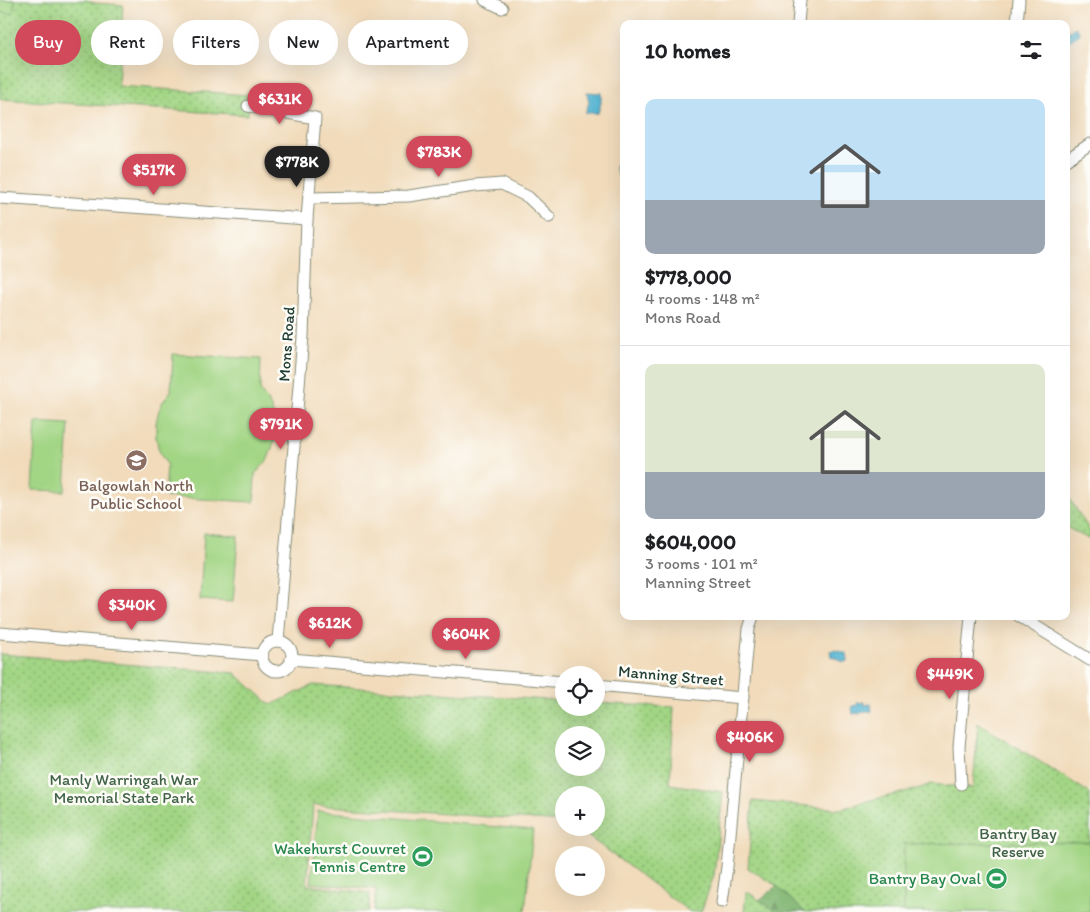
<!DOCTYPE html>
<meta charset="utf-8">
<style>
body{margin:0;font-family:Itim,sans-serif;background:#f2f2f2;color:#202124;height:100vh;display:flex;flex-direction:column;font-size:19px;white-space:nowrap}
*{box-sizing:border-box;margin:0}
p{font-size:16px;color:#757577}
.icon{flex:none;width:28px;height:28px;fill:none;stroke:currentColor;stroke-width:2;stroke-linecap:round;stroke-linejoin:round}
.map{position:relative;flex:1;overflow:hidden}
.sheet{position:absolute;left:620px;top:20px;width:450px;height:600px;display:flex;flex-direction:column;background:#fff;border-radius:10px;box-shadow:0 5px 20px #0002}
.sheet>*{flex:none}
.banner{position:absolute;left:15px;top:20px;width:475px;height:45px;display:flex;gap:10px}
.tools{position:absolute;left:555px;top:666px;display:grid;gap:10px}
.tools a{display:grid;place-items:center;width:50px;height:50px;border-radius:50%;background:#fff;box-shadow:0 5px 20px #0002;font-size:25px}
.price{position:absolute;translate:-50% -42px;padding:0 11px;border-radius:18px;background:#d1495b;color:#fff;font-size:16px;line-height:32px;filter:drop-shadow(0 1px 2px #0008)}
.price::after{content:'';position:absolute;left:50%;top:30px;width:15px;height:11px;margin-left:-8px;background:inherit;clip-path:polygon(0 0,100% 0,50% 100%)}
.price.selected{background:#222;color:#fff}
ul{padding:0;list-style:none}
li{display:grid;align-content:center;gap:10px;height:265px;padding:0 25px}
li+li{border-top:1px solid #e0e0e0}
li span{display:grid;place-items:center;height:155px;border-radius:10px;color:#555}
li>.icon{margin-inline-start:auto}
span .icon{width:90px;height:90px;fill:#fffc;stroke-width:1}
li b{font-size:21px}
h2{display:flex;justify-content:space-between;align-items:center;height:60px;padding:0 25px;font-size:21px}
.tag{padding:0 18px;border-radius:22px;background:#fff;box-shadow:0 5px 20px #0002;font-size:18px;line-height:45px}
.tag.selected{background:#d1495b;color:#fff}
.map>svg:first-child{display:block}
.forest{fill:url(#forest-firs);stroke:#507a53}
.park{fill:url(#park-dots);stroke:#60895c;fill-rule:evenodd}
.pitch{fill:#a2d584;stroke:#60895c}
.water{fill:#50b1cf;stroke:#387782}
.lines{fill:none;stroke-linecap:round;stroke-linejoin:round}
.street-casing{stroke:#888c78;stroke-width:13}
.street{stroke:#fff;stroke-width:11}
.labels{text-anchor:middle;stroke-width:5;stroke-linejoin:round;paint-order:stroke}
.street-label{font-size:16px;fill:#1f3d34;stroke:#fdfcf7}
.education-label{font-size:16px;fill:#785e54;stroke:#fdfcf7}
.park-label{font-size:16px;fill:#406348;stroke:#fdfcf7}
.leisure-label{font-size:16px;fill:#27864d;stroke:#fdfcf7;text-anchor:end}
</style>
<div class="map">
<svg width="1090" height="912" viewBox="0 0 1090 912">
<defs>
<pattern id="forest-firs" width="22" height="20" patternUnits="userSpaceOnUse" patternTransform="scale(1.25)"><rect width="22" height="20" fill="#81b672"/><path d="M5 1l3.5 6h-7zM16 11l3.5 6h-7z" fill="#69955e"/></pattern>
<pattern id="park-dots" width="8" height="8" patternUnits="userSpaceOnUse" patternTransform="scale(1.25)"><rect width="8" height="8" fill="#a2d584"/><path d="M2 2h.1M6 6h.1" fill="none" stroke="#83ae6d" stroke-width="1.8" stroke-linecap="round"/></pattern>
</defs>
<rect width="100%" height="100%" fill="#fdfcf7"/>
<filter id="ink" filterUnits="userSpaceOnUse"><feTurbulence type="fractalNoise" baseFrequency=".02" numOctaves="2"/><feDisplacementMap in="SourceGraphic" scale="10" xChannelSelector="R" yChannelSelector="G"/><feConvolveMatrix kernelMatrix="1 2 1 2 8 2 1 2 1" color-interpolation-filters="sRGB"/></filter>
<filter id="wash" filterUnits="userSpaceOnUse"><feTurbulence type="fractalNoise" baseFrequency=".0096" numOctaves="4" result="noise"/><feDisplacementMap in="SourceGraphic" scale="20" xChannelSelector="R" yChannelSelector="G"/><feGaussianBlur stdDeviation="1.12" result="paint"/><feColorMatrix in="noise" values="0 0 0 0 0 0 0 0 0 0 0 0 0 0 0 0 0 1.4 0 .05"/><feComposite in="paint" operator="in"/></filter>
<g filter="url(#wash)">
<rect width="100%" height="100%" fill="#f1dbbb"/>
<polygon class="forest" points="777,886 805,912 747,912 753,905"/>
<g class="park">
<polygon points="0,0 88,0 94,3 123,5 118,86 249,95 248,115 0,99"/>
<polygon points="1066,493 1090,531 1090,540 1066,527"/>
<path d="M0,654L235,673L271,705L313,685L564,701V708H596V703L674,707L670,784L723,792L714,875L701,912H690L577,828H596V795H564V822L313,805L307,885L370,893L369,912H0ZM564,735H596V768H564Z"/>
<polygon points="978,723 1090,793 1090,912 805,912 777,886 748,868 753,801 841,809 871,800 915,790 931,784 973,788"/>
<polygon points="746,891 777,912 744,912"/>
</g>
<g class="pitch">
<polygon points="0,0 15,0 13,14 0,12"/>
<polygon points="173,354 261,359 260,390 266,399 272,409 274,420 275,432 274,442 271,451 267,461 255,474 254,502 165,497 167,464 162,457 158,447 156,436 156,424 158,413 162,403 171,391"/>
<polygon points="36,422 69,424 65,491 32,490"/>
<polygon points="204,533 238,536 233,602 200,600"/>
<polygon points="318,811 533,830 525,912 374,912 376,889 311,883"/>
<polygon points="1090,842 1090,912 904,912 904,844"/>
</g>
<g class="water">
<polygon points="1076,27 1080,34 1066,43 1066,33"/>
<polygon points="587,92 601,93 601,103 598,113 585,113 589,103"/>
<polygon points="617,159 624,161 624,175 617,175 617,169 615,169 616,164 618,164"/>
<polygon points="833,650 840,651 843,653 847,653 848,661 845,662 842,662 840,660 831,656 830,651"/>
<polygon points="864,702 865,705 871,704 872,711 853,714 852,706 858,705 857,703"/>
</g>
</g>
<g filter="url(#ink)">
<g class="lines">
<defs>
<g id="street">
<polyline points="485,0 502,8"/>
<polyline points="798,24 800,0"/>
<polyline points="1017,24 1019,0"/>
<polyline points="248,106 315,118 307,219 303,337 278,641"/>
<polyline points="1066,160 1090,144"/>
<polyline points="0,198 307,219"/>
<polyline points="309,198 409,196 475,186 502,184 528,197 549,217"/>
<polyline points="1019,616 1090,660"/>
<polyline points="0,633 262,655"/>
<circle cx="277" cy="656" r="15"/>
<polyline points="291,659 564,682"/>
<polyline points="596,685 743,698"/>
<polyline points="961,784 959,747 971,616"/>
<polyline points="722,902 727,867 749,629 753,616"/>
</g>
</defs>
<use href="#street" class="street-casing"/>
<use href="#street" class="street"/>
</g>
</g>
<defs>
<symbol id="school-disc" viewBox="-11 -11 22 22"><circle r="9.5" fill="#8d6e63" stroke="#fdfcf7"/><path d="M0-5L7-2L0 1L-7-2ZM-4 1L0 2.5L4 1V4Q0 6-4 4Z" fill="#fff"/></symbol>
<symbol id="stadium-disc" viewBox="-11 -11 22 22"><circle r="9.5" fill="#2e9e5b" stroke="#fdfcf7"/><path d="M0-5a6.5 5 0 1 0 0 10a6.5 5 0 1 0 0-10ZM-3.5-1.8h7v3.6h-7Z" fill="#fff"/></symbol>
</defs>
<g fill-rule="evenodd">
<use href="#school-disc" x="124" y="448" width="25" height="25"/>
<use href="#stadium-disc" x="410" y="844" width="25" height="25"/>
<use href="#stadium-disc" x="984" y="866" width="25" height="25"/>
</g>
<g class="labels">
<g class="street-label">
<text transform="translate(286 344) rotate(-86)" y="6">Mons Road</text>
<text transform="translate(671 675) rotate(5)" y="6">Manning Street</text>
</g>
<g class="education-label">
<text x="136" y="491">Balgowlah North<tspan x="136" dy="18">Public School</tspan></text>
</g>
<g class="park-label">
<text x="124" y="785">Manly Warringah War<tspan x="124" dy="18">Memorial State Park</tspan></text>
<text x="1018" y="839">Bantry Bay<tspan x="1018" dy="18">Reserve</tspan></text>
</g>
<g class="leisure-label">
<text x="406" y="854">Wakehurst Couvret<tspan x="406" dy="18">Tennis Centre</tspan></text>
<text x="981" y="884">Bantry Bay Oval</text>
</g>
</g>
</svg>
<div class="tools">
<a><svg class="icon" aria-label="locate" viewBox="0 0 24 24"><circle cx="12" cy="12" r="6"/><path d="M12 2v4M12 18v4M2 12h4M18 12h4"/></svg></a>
<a><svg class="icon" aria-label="layers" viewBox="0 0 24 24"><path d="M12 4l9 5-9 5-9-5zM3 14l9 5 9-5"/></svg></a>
<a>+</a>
<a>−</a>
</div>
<b class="price" style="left:280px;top:125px">$631K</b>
<b class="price" style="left:439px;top:178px">$783K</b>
<b class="price selected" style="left:297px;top:188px">$778K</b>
<b class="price" style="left:154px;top:196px">$517K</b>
<b class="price" style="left:281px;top:450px">$791K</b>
<b class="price" style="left:132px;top:631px">$340K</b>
<b class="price" style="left:330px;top:649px">$612K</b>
<b class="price" style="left:466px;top:660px">$604K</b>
<b class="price" style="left:950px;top:700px">$449K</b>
<b class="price" style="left:750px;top:763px">$406K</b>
<div class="banner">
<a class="tag selected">Buy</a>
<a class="tag">Rent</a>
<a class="tag">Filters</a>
<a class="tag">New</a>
<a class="tag">Apartment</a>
</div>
<section class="sheet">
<h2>10 homes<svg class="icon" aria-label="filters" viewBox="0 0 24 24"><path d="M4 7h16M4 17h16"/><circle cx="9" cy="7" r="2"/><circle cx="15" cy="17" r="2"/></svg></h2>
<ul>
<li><span style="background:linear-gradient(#bfe0f5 65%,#9aa5b1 0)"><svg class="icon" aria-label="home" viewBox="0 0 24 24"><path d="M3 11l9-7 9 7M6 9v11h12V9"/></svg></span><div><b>$778,000</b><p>4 rooms · 148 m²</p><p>Mons Road</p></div></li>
<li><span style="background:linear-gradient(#dfe7d0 70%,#9aa5b1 0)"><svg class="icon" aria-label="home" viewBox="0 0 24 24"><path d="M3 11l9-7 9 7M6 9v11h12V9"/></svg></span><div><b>$604,000</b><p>3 rooms · 101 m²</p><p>Manning Street</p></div></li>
</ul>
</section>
</div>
